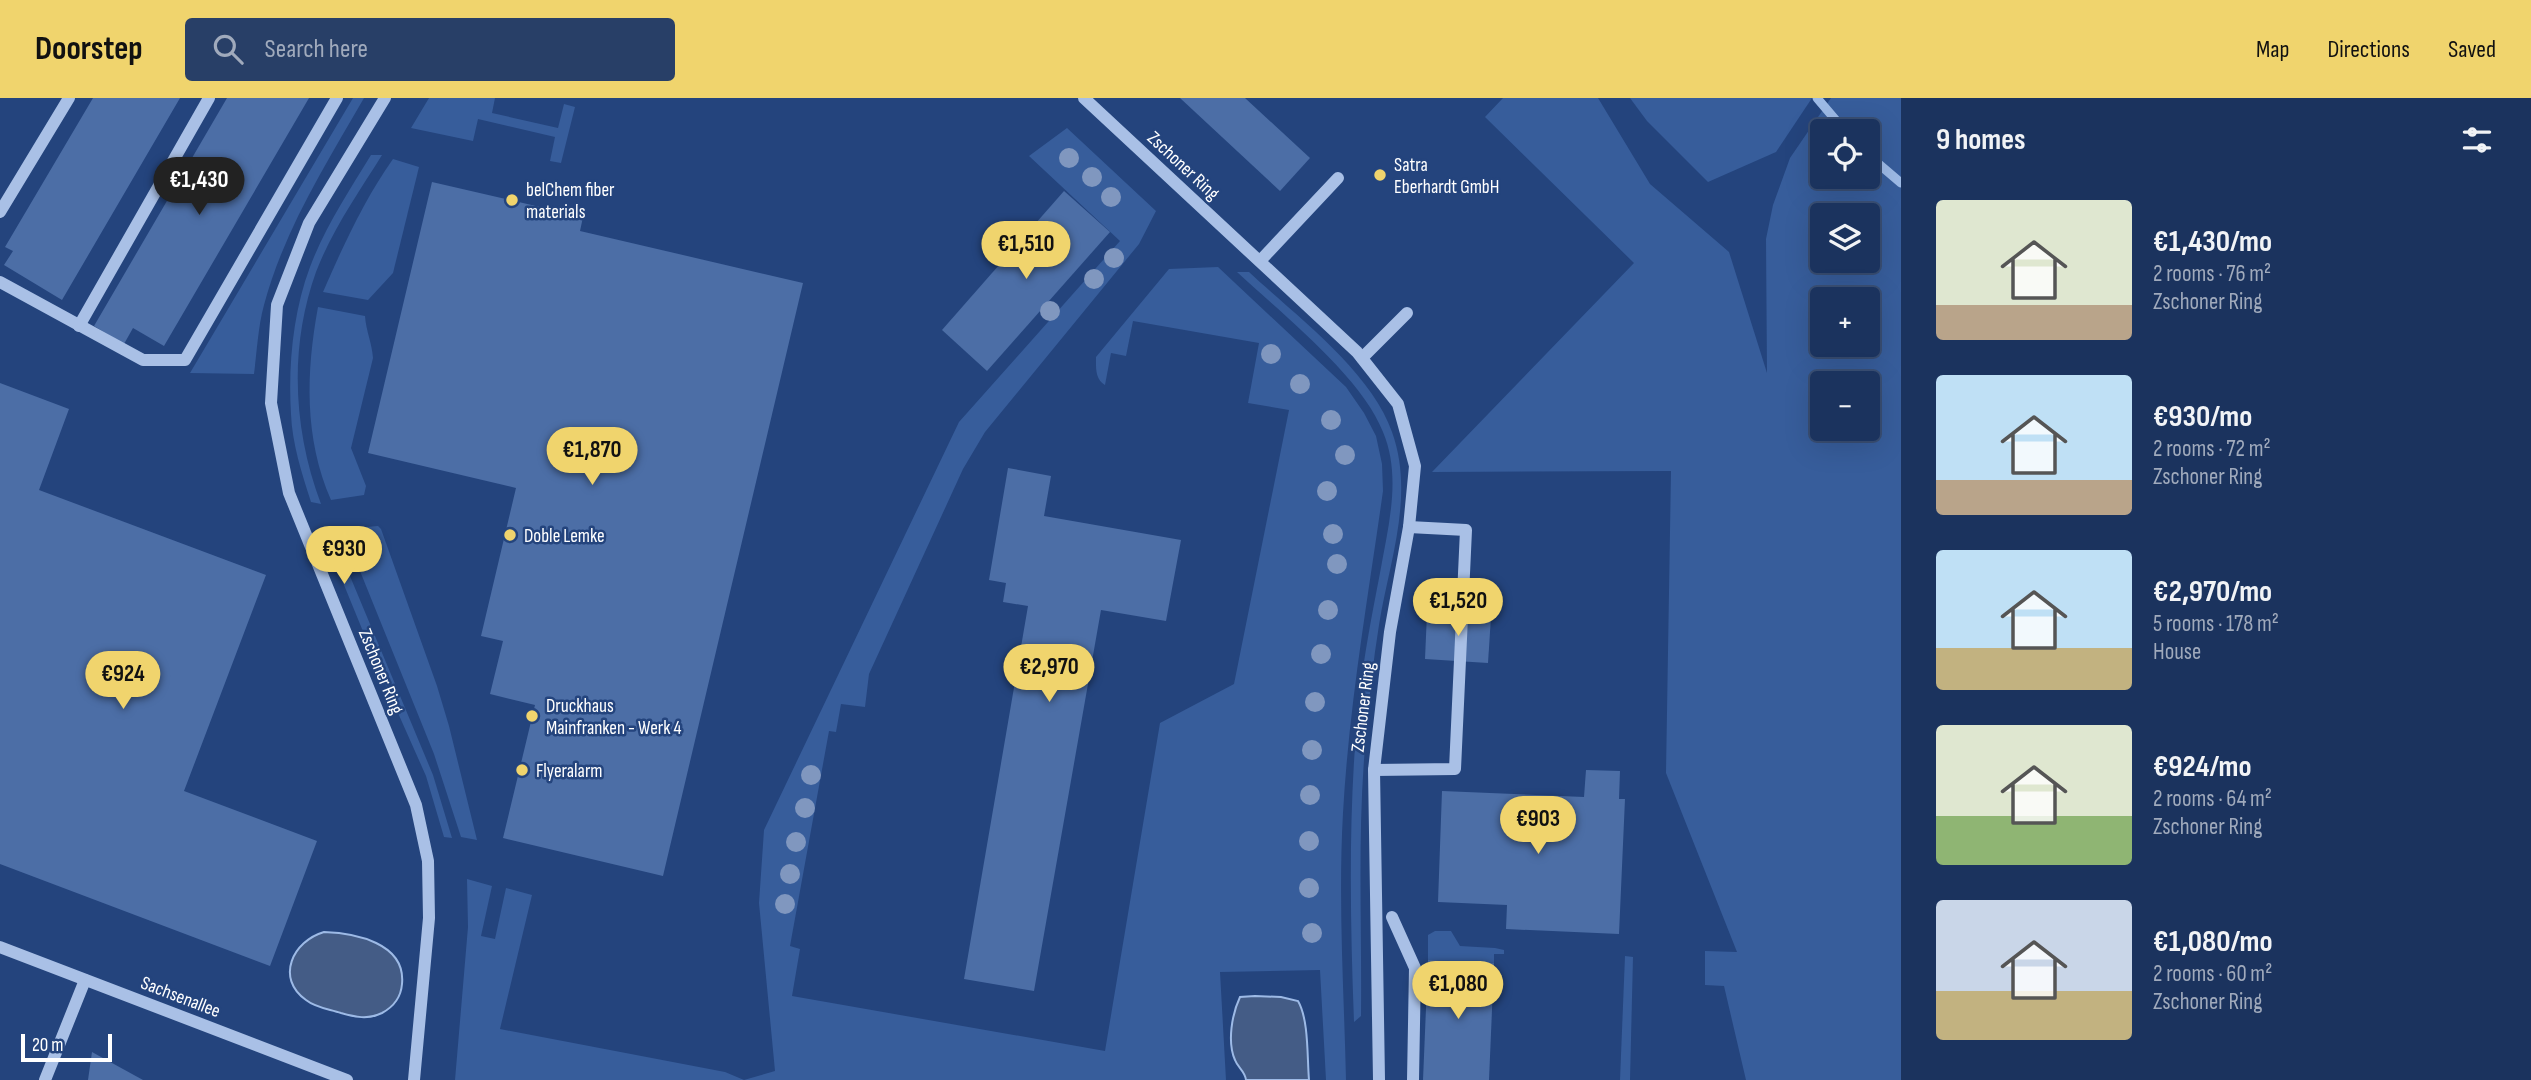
<!DOCTYPE html>
<meta charset="utf-8">
<style>
body{margin:0;font-family:"Sofia Sans Condensed",sans-serif;background:#283f67;color:#f1f3f6;height:100vh;display:flex;flex-direction:column;font-size:26px;white-space:nowrap}
*{box-sizing:border-box;margin:0}
p{font-size:23px;color:#a0aabc}
.icon{flex:none;width:38px;height:38px;fill:none;stroke:currentColor;stroke-width:2;stroke-linecap:round;stroke-linejoin:round}
.map{position:relative;flex:1;overflow:hidden}
.sheet{display:flex;flex-direction:column;background:#1b335e;width:630px}
.sheet>*{flex:none}
.buttons{position:absolute;left:1810px;top:21px;display:grid;gap:14px}
.buttons a{display:grid;place-items:center;width:70px;height:70px;border-radius:7px;background:#1b335e;box-shadow:0 7px 28px #0002,0 0 0 2px #394e73;font-size:35px}
.scale{position:absolute;left:21px;bottom:18px;width:91px;box-sizing:border-box;padding-left:7px;border:4px solid #fff;border-top:0;font-size:19px;line-height:24px;white-space:nowrap;color:#fff;-webkit-text-stroke:5px #24447d;paint-order:stroke}
.price{position:absolute;translate:-50% -60px;padding:0 16px;border-radius:24px;background:#f0d46d;color:#111;font-size:23px;line-height:46px;filter:drop-shadow(0 2px 4px #0008)}
.price::after{content:'';position:absolute;left:50%;top:42px;width:21px;height:16px;margin-left:-10px;background:inherit;clip-path:polygon(0 0,100% 0,50% 100%)}
.price.active{background:#222;color:#fff}
ul{padding:0;list-style:none}
li{display:flex;align-items:center;gap:21px;height:175px;padding:0 35px}
li span{display:grid;place-items:center;flex:none;width:196px;height:140px;border-radius:7px;color:#555}
li>.icon{margin-inline-start:auto}
span .icon{width:84px;height:84px;fill:#fffc;stroke-width:1}
li b{font-size:30px}
h2{display:flex;justify-content:space-between;align-items:center;height:84px;padding:0 35px;font-size:30px}
header{display:flex;align-items:center;gap:42px;box-sizing:border-box;height:98px;padding:0 35px;background:#f0d46d;color:#111}
header strong{font-size:33px}
nav{display:flex;gap:38px;margin-inline-start:auto;font-size:24px}
.search{width:490px;height:63px;background:#283f67;display:flex;align-items:center;gap:18px;box-sizing:border-box;padding:0 24px;border-radius:7px;color:#a0aabc;font-size:26px}
main{display:flex;flex:1;min-height:0}
.map>svg:first-child{display:block}
.green{fill:#375d9b;fill-rule:evenodd}
.water{fill:#445c86;stroke:#9dbae6;stroke-width:2}
.lines{fill:none;stroke-linecap:round;stroke-linejoin:round}
.stream{stroke:#9dbae6;stroke-width:9}
.building{fill:#4c6ea6}
.minor{stroke:#a9c0e6;stroke-width:12}
.tree{fill:#8097bf}
.poi-dot{fill:#f0d46d;stroke:#24447d;stroke-width:2.5}
.labels{text-anchor:middle;stroke-width:5;stroke-linejoin:round;paint-order:stroke}
.poi-label{font-size:19px;fill:#fff;stroke:#24447d;text-anchor:start}
.street-label{font-size:19px;fill:#fff;stroke:#24447d}
</style>
<header>
<strong>Doorstep</strong>
<div class="search"><svg class="icon" aria-label="search" viewBox="0 0 24 24"><circle cx="10" cy="10" r="6"/><path d="M15 15l6 6"/></svg>Search here</div>
<nav><a>Map</a><a>Directions</a><a>Saved</a></nav>
</header>
<main>
<div class="map">
<svg width="1901" height="982" viewBox="0 0 1901 982">
<rect width="100%" height="100%" fill="#24447d"/>
<g class="green">
<path d="M353,0H364C326,66 284,132 264,207C258,229 257,253 254,276L190,275Z"/>
<polygon points="429,0 495,0 492,15 558,30 564,6 575,9 561,65 550,63 555,39 478,21 473,43 411,30"/>
<path d="M1503,0H1598L1650,86L1729,154L1767,275L1766,141L1773,107L1790,60L1831,0H1901V982H1746L1724,888L1705,887V853L1737,854L1666,675L1671,373L1432,374L1634,165L1485,19ZM1822,33H1867V79H1822ZM1822,117H1867V163H1822ZM1822,201H1867V247H1822ZM1822,285H1867V331H1822Z"/>
<polygon points="1630,0 1812,0 1776,54 1708,84 1647,23"/>
<path d="M1067,30L1156,113L1139,146L985,334L963,371L869,576L865,609L841,606L836,634L829,633L790,848L800,851L792,898L1105,953L1160,625L1234,586L1289,312L1248,305L1259,245L1133,223L1126,258L1111,255L1105,287C1095,281 1096,270 1096,259L1169,171L1218,169L1346,289L1364,315L1376,338L1382,366L1383,393C1368,500 1349,607 1343,715C1338,804 1344,894 1346,982H1326L1320,872L1220,874L1226,982H455L468,829L467,781L492,788L481,838L495,841L506,790L532,797L500,931L725,974L744,982L775,973L759,805L764,732L959,324L1120,143L1029,58Z"/>
<path d="M371,57H382C359,94 332,132 316,174C289,249 293,332 321,406L311,404C302,376 292,345 291,316C288,268 293,214 310,169C325,129 349,93 371,57Z"/>
<path d="M393,61L419,69L393,175L368,202L323,194C343,148 364,102 393,61Z"/>
<path d="M1237,174H1249C1295,217 1371,273 1392,334C1415,398 1389,464 1379,527C1373,564 1369,601 1366,638C1357,731 1362,825 1361,918L1354,924C1350,817 1348,708 1359,601C1364,558 1372,516 1380,475C1388,429 1402,379 1383,334C1362,279 1281,215 1237,174Z"/>
<path d="M318,209L365,218C366,233 372,245 373,260L351,350L366,388L364,397L331,402C304,340 306,274 318,209Z"/>
<polygon points="378,428 381,431 437,588 449,628 477,742 461,739 434,656 343,431"/>
<polygon points="332,435 433,677 452,740 444,739 426,678 378,570 326,443"/>
<polygon points="1435,833 1451,833 1460,848 1495,850 1504,852 1504,856 1494,856 1494,865 1428,862 1428,837"/>
<polygon points="1625,858 1633,859 1630,982 1620,982"/>
</g>
<g class="water">
<path d="M324,834C355,835 406,845 402,886C401,899 393,909 382,915C368,922 355,919 341,915C329,911 316,910 306,902C275,880 293,843 324,834Z"/>
<path d="M1255,898L1281,899L1298,903C1309,922 1307,959 1309,982H1246C1245,973 1238,970 1235,962C1227,944 1232,916 1240,899Z"/>
</g>
<g class="lines">
<g class="stream">
<polyline points="1817,0 1845,33"/>
<polyline points="1867,56 1901,85"/>
</g>
</g>
<g class="building">
<polygon points="93,0 180,0 62,202 4,167 13,153 5,149"/>
<polygon points="227,0 309,0 164,248 133,230 124,246 94,228"/>
<polygon points="1180,0 1245,0 1310,60 1280,93"/>
<polygon points="432,84 583,119 580,133 803,185 663,778 503,740 535,607 490,596 503,543 481,538 516,390 368,355"/>
<polygon points="1064,93 1110,134 987,273 942,232"/>
<polygon points="0,285 69,311 39,392 266,477 184,693 317,743 270,868 0,766"/>
<polygon points="1008,370 1051,378 1044,418 1181,442 1166,523 1101,512 1034,893 964,881 1028,508 1003,504 1006,485 989,482"/>
<polygon points="1427,515 1491,519 1488,565 1425,561"/>
<polygon points="1586,672 1620,673 1619,701 1625,701 1619,836 1506,831 1507,807 1438,804 1442,693 1584,699"/>
<polygon points="1428,862 1494,865 1489,982 1423,982"/>
<polygon points="92,954 143,982 88,982"/>
</g>
<g class="lines">
<g class="minor">
<polyline points="385,0 309,125 277,207 271,305 289,395 416,707 428,763 429,820 414,982"/>
<polyline points="1084,0 1357,254 1398,306 1415,368 1409,429 1390,534 1374,672 1379,982"/>
<polyline points="0,114 69,0"/>
<polyline points="1260,163 1338,80"/>
<polyline points="0,184 143,262 185,262 337,0"/>
<polyline points="79,228 209,0"/>
<polyline points="1362,260 1407,215"/>
<polyline points="1374,672 1455,671 1466,432 1409,429"/>
<polyline points="1392,819 1415,870 1413,982"/>
<polyline points="0,849 347,982"/>
<polyline points="45,982 85,882"/>
</g>
</g>
<g class="tree">
<circle cx="1069" cy="60" r="10"/>
<circle cx="1092" cy="79" r="10"/>
<circle cx="1111" cy="99" r="10"/>
<circle cx="1114" cy="160" r="10"/>
<circle cx="1094" cy="181" r="10"/>
<circle cx="1050" cy="213" r="10"/>
<circle cx="1271" cy="256" r="10"/>
<circle cx="1300" cy="286" r="10"/>
<circle cx="1331" cy="322" r="10"/>
<circle cx="1345" cy="357" r="10"/>
<circle cx="1327" cy="393" r="10"/>
<circle cx="1333" cy="436" r="10"/>
<circle cx="1337" cy="466" r="10"/>
<circle cx="1328" cy="512" r="10"/>
<circle cx="1321" cy="556" r="10"/>
<circle cx="1315" cy="604" r="10"/>
<circle cx="1312" cy="652" r="10"/>
<circle cx="811" cy="677" r="10"/>
<circle cx="1310" cy="697" r="10"/>
<circle cx="805" cy="710" r="10"/>
<circle cx="1309" cy="743" r="10"/>
<circle cx="796" cy="744" r="10"/>
<circle cx="790" cy="776" r="10"/>
<circle cx="1309" cy="790" r="10"/>
<circle cx="785" cy="806" r="10"/>
<circle cx="1312" cy="835" r="10"/>
</g>
<g class="poi-dot">
<circle cx="1380" cy="77" r="7"/>
<circle cx="512" cy="102" r="7"/>
<circle cx="510" cy="437" r="7"/>
<circle cx="532" cy="618" r="7"/>
<circle cx="522" cy="672" r="7"/>
</g>
<g class="labels">
<g class="poi-label">
<text x="1394" y="73">Satra<tspan x="1394" dy="22">Eberhardt GmbH</tspan></text>
<text x="526" y="98">belChem fiber<tspan x="526" dy="22">materials</tspan></text>
<text x="524" y="444">Doble Lemke</text>
<text x="546" y="614">Druckhaus<tspan x="546" dy="22">Mainfranken - Werk 4</tspan></text>
<text x="536" y="679">Flyeralarm</text>
</g>
<g class="street-label">
<text transform="translate(1184 67) rotate(43)" y="7">Zschoner Ring</text>
<text transform="translate(382 573) rotate(68)" y="7">Zschoner Ring</text>
<text transform="translate(1362 609) rotate(-83)" y="7">Zschoner Ring</text>
<text transform="translate(181 898) rotate(21)" y="7">Sachsenallee</text>
</g>
</g>
</svg>
<div class="buttons">
<a><svg class="icon" aria-label="locate" viewBox="0 0 24 24"><circle cx="12" cy="12" r="6"/><path d="M12 2v4M12 18v4M2 12h4M18 12h4"/></svg></a>
<a><svg class="icon" aria-label="layers" viewBox="0 0 24 24"><path d="M12 4l9 5-9 5-9-5zM3 14l9 5 9-5"/></svg></a>
<a>+</a>
<a>−</a>
</div>
<div class="scale">20 m</div>
<b class="price active" style="left:199px;top:119px">€1,430</b>
<b class="price" style="left:1026px;top:183px">€1,510</b>
<b class="price" style="left:592px;top:389px">€1,870</b>
<b class="price" style="left:344px;top:488px">€930</b>
<b class="price" style="left:1458px;top:540px">€1,520</b>
<b class="price" style="left:1049px;top:606px">€2,970</b>
<b class="price" style="left:123px;top:613px">€924</b>
<b class="price" style="left:1538px;top:758px">€903</b>
<b class="price" style="left:1458px;top:923px">€1,080</b>
</div>
<section class="sheet">
<h2>9 homes<svg class="icon" aria-label="filters" viewBox="0 0 24 24"><path d="M4 7h16M4 17h16"/><circle cx="9" cy="7" r="2"/><circle cx="15" cy="17" r="2"/></svg></h2>
<ul>
<li><span style="background:linear-gradient(#dfe7d0 75%,#b9a48a 0)"><svg class="icon" aria-label="home" viewBox="0 0 24 24"><path d="M3 11l9-7 9 7M6 9v11h12V9"/></svg></span><div><b>€1,430/mo</b><p>2 rooms · 76 m²</p><p>Zschoner Ring</p></div></li>
<li><span style="background:linear-gradient(#bfe0f5 75%,#b9a48a 0)"><svg class="icon" aria-label="home" viewBox="0 0 24 24"><path d="M3 11l9-7 9 7M6 9v11h12V9"/></svg></span><div><b>€930/mo</b><p>2 rooms · 72 m²</p><p>Zschoner Ring</p></div></li>
<li><span style="background:linear-gradient(#bfe0f5 70%,#c2b280 0)"><svg class="icon" aria-label="home" viewBox="0 0 24 24"><path d="M3 11l9-7 9 7M6 9v11h12V9"/></svg></span><div><b>€2,970/mo</b><p>5 rooms · 178 m²</p><p>House</p></div></li>
<li><span style="background:linear-gradient(#dfe7d0 65%,#8fb573 0)"><svg class="icon" aria-label="home" viewBox="0 0 24 24"><path d="M3 11l9-7 9 7M6 9v11h12V9"/></svg></span><div><b>€924/mo</b><p>2 rooms · 64 m²</p><p>Zschoner Ring</p></div></li>
<li><span style="background:linear-gradient(#c9d6e8 65%,#c2b280 0)"><svg class="icon" aria-label="home" viewBox="0 0 24 24"><path d="M3 11l9-7 9 7M6 9v11h12V9"/></svg></span><div><b>€1,080/mo</b><p>2 rooms · 60 m²</p><p>Zschoner Ring</p></div></li>
</ul>
</section>
</main>
